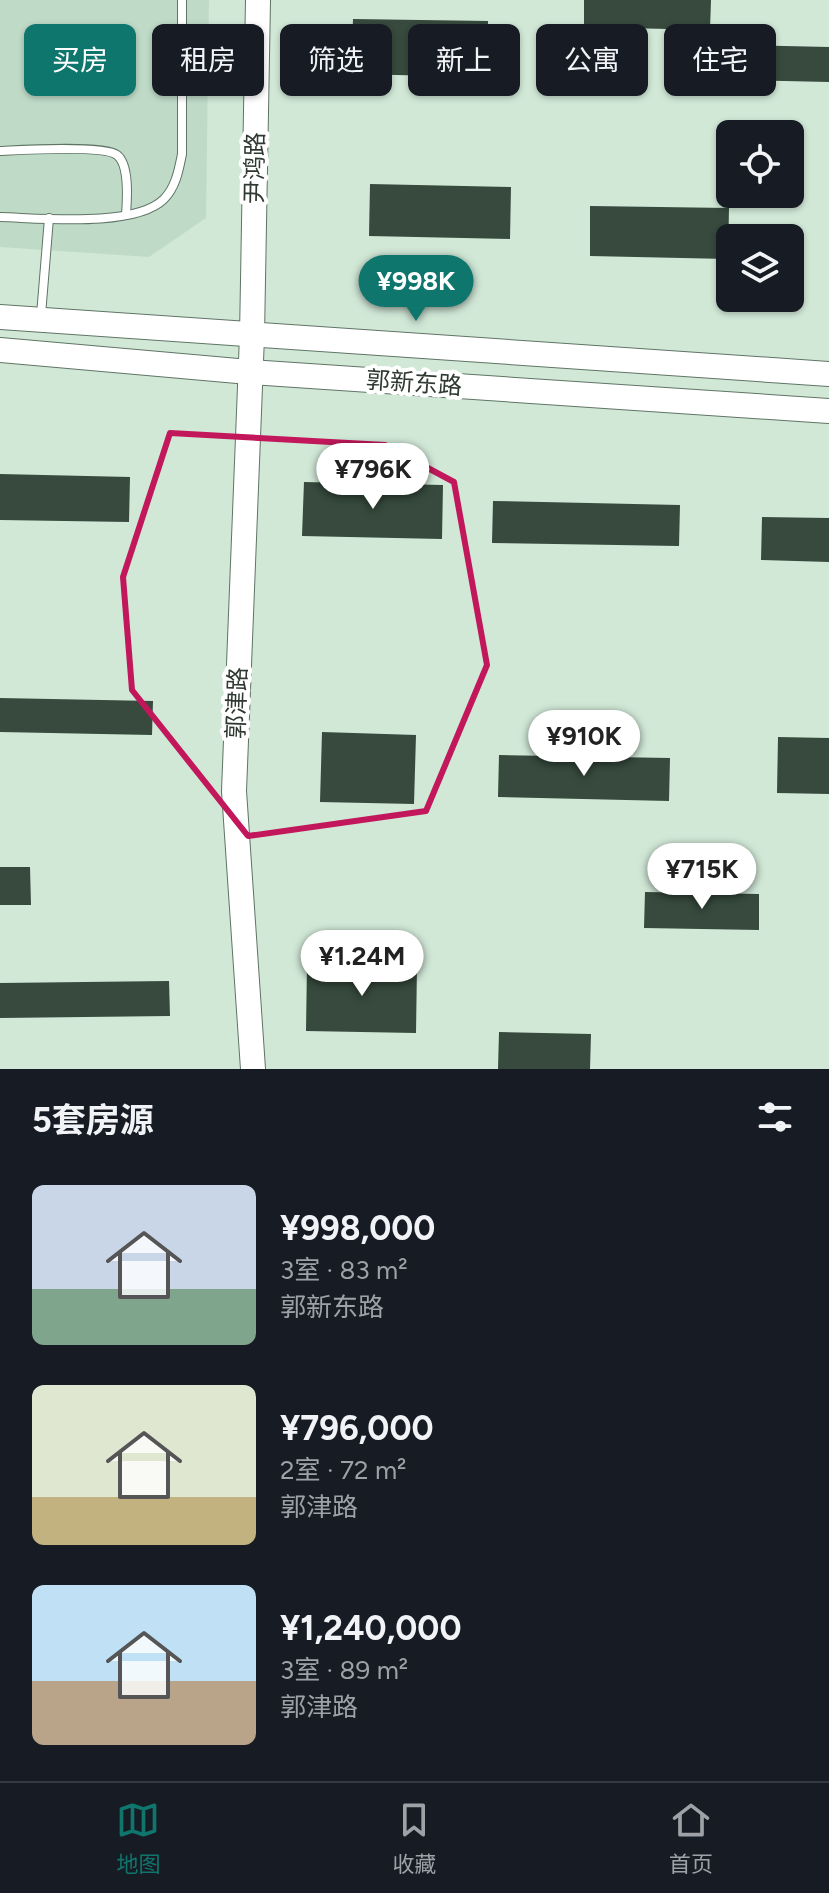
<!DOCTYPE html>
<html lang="zh">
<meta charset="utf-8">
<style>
body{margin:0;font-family:Figtree,"Noto Sans SC",sans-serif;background:#242831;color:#f1f3f6;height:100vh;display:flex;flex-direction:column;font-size:30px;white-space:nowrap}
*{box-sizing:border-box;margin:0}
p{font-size:26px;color:#9ea1a6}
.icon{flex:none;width:44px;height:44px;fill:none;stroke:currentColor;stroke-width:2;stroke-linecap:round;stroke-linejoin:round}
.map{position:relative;height:1069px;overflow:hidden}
.sheet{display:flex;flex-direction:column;background:#171b24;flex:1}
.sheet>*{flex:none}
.guide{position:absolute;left:24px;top:24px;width:782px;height:72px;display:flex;gap:16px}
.fabs{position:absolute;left:716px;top:120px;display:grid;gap:16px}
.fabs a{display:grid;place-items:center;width:88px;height:88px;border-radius:12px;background:#171b24;box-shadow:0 2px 6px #0004;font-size:40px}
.price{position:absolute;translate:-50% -68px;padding:0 18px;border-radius:28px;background:#fff;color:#222;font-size:26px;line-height:52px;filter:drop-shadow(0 2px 4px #0008)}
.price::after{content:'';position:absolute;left:50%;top:48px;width:24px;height:18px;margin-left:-12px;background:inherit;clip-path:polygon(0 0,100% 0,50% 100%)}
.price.current{background:#0f766e;color:#fff}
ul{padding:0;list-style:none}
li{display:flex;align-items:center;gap:24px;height:200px;padding:0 32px}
li span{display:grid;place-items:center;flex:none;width:224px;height:160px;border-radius:12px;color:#555}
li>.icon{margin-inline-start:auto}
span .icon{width:96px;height:96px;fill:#fffc;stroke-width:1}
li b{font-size:34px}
h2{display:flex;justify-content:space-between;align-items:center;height:96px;padding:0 32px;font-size:34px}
.tag{padding:0 28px;border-radius:12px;background:#171b24;box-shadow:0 2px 6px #0004;font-size:28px;line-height:72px}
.tag.current{background:#0f766e;color:#fff}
.tabs{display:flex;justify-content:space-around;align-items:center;height:112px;border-top:2px solid #363941;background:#171b24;font-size:22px;color:#9ea1a6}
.tabs a{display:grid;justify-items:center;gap:4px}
.tabs .current{color:#0f766e}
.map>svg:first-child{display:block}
.built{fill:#bfdbc7}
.building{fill:#374a3d}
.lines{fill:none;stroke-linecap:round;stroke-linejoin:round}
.lane-casing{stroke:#607466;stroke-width:10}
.secondary-casing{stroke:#607466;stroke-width:26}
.lane{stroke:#fff;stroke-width:8}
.secondary{stroke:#fff;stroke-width:24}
.marked{fill:none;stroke:#c2185b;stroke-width:6;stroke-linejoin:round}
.labels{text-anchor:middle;stroke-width:8;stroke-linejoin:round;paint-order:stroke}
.street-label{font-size:24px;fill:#2f3831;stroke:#fff}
</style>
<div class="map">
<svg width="829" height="1069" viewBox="0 0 829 1069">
<rect width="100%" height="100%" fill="#d1e8d7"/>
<polygon class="built" points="0,0 209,0 206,218 149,257 0,247"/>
<g class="building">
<polygon points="584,0 711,0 710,30 584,27"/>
<polygon points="353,19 488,21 487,77 351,74"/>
<polygon points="745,45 829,47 829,82 744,80"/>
<polygon points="370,184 511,187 510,239 369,236"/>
<polygon points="590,206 729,208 728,259 590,256"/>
<polygon points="0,474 130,477 129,522 0,520"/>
<polygon points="304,482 443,485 442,539 302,536"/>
<polygon points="493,501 680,505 679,546 492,543"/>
<polygon points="762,517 829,518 829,562 761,560"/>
<polygon points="0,698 153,701 152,735 0,732"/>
<polygon points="322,732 416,735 414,804 320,802"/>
<polygon points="778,737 829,738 829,794 777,793"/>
<polygon points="499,755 670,758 669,801 498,797"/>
<polygon points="0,867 30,867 31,905 0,905"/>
<polygon points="645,892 759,894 759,930 644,928"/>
<polygon points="307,964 417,966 416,1033 306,1031"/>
<polygon points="169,981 170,1016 0,1018 0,983"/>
<polygon points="499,1032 591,1034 590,1069 498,1069"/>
</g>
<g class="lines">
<defs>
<g id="lane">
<path d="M0,151C21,150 104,145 117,155C130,165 127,201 126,215"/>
<path d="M0,217C40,218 135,228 164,199C176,187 179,169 182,154V0"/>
<polyline points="41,315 49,218"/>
</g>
<g id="secondary">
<polyline points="0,317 829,374"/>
<polyline points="0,350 249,372 829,411"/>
<polyline points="253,1069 234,791 252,336 258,0"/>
</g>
</defs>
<use href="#lane" class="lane-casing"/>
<use href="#secondary" class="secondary-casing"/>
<use href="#lane" class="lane"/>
<use href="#secondary" class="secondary"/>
</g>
<path class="marked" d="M170,433L385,445L454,482L487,665L426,811L248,836L132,690L123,577Z"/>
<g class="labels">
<g class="street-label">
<text transform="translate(255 168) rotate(-89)" y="8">尹鸿路</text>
<text transform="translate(414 383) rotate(4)" y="8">郭新东路</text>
<text transform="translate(237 703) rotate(-88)" y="8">郭津路</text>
</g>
</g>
</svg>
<div class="fabs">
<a><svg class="icon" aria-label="locate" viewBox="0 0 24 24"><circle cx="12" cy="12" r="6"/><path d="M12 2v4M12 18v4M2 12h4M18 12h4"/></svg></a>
<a><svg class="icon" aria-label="layers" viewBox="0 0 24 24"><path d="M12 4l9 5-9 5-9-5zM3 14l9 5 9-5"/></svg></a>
</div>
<b class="price current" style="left:416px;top:323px">¥998K</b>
<b class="price" style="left:373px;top:511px">¥796K</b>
<b class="price" style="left:584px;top:778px">¥910K</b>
<b class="price" style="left:702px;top:911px">¥715K</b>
<b class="price" style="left:362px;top:998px">¥1.24M</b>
<div class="guide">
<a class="tag current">买房</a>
<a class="tag">租房</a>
<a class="tag">筛选</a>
<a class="tag">新上</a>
<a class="tag">公寓</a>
<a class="tag">住宅</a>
</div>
</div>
<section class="sheet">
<h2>5套房源<svg class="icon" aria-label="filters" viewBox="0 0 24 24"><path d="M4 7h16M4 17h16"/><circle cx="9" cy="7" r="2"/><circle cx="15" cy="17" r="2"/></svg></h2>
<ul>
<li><span style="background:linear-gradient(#c9d6e8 65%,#7fa58c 0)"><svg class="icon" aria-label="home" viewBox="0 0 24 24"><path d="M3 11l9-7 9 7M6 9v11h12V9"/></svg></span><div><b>¥998,000</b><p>3室 · 83 m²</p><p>郭新东路</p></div></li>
<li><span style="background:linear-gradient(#dfe7d0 70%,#c2b280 0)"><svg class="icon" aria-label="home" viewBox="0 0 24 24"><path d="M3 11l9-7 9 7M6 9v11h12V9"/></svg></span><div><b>¥796,000</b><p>2室 · 72 m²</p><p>郭津路</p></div></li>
<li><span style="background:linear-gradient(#bfe0f5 60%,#b9a48a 0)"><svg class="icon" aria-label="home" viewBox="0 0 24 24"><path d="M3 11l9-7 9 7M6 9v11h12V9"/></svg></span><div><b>¥1,240,000</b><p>3室 · 89 m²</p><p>郭津路</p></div></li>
</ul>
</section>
<nav class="tabs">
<a class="current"><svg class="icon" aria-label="map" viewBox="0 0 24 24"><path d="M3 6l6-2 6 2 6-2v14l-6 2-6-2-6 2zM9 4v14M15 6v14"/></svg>地图</a>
<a><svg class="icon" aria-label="saved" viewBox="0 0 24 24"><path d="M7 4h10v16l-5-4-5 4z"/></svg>收藏</a>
<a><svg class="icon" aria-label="home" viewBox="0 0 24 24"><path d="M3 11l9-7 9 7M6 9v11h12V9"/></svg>首页</a>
</nav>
